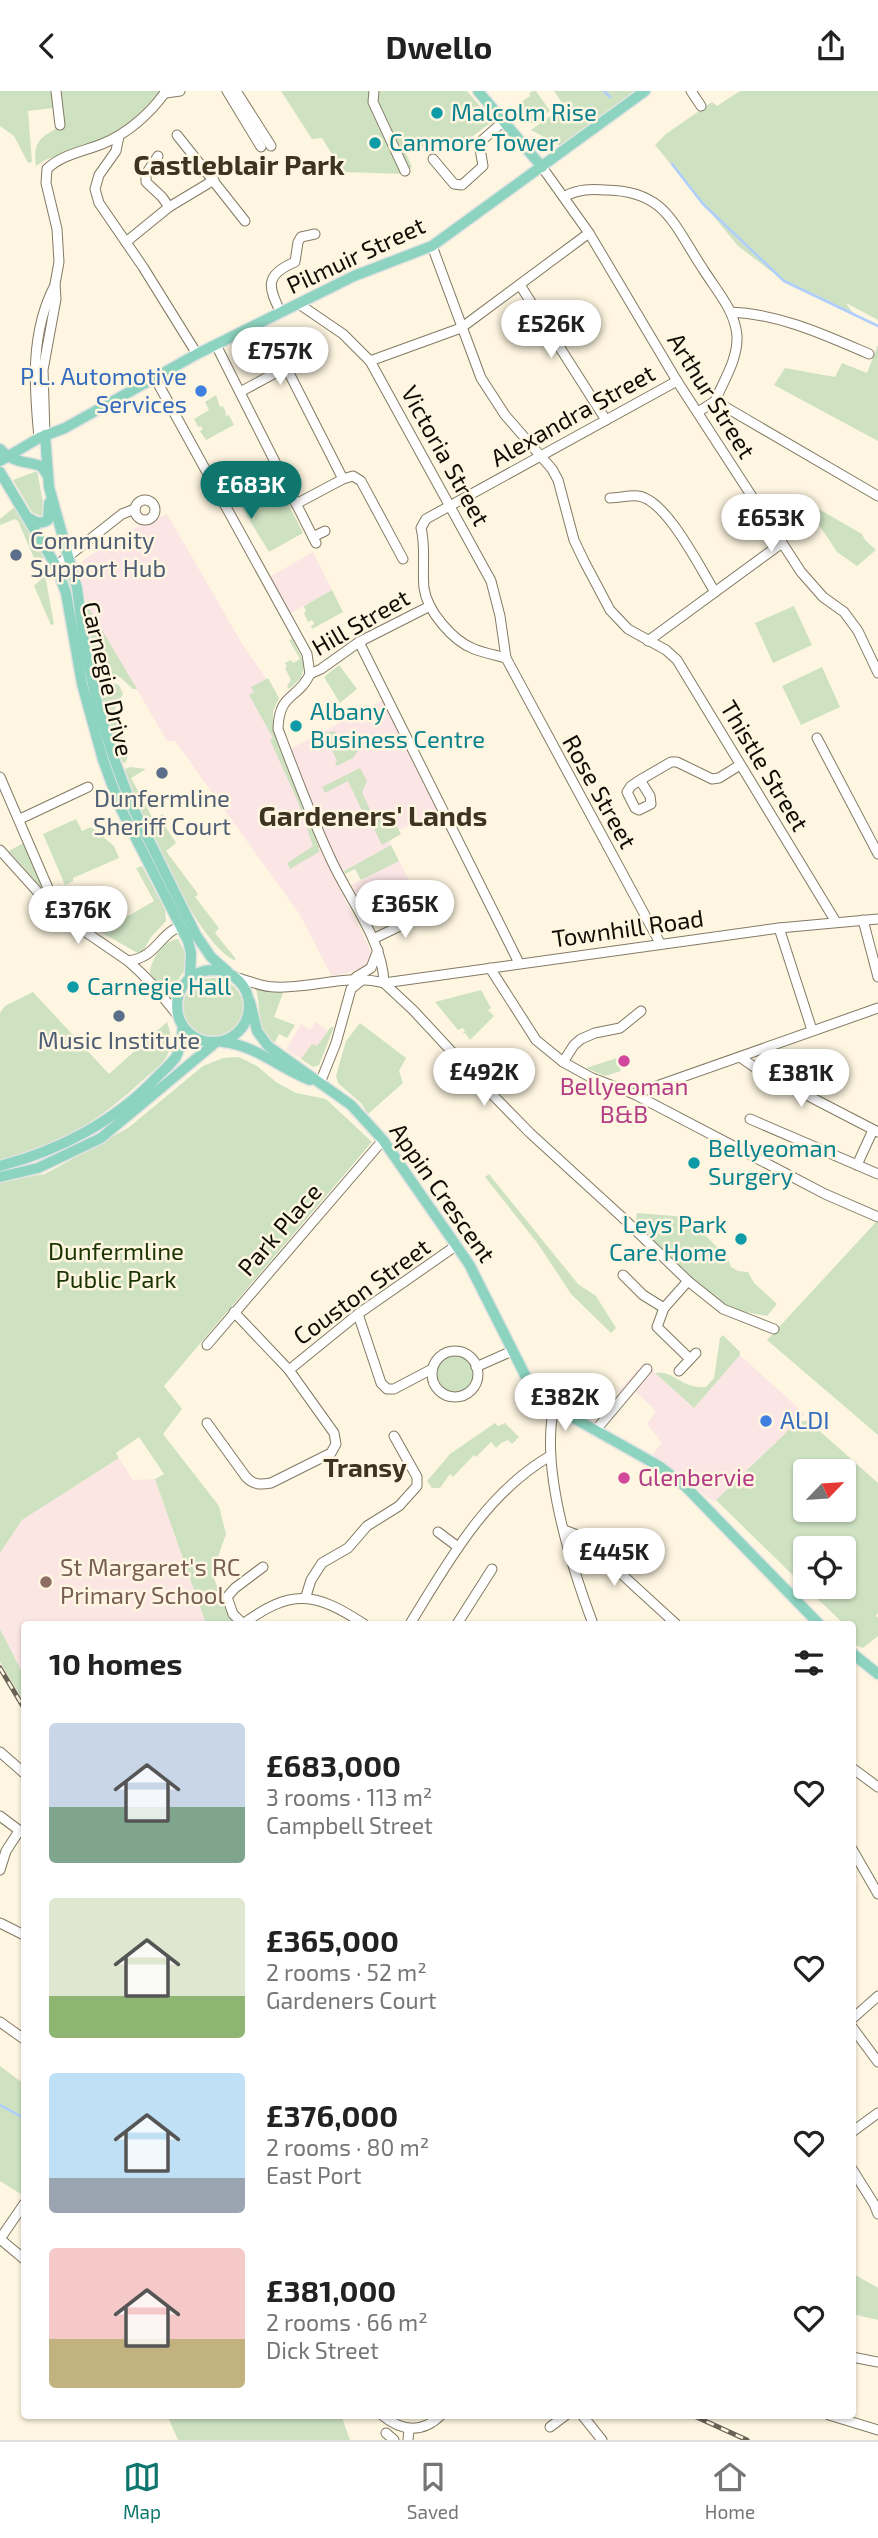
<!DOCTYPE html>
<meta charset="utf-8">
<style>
body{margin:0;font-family:"Exo 2",sans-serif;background:#f2f2f2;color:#222;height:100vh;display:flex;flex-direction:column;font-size:26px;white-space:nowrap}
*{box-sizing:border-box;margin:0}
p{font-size:23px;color:#767676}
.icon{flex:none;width:38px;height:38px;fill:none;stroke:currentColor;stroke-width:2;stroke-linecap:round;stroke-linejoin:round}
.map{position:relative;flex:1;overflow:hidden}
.sheet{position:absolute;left:21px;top:1530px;width:835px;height:798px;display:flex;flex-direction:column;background:#fff;border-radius:7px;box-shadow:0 2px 5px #0004}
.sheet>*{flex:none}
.needle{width:46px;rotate:65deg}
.controls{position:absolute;left:793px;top:1368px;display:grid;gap:14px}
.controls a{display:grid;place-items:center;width:63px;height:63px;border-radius:7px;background:#fff;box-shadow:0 2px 5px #0004;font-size:35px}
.price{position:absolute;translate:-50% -60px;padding:0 16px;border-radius:24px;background:#fff;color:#222;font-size:23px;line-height:46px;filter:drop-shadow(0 2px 4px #0008)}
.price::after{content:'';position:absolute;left:50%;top:42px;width:21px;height:16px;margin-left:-10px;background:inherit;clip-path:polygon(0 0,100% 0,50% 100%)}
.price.active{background:#0f766e;color:#fff}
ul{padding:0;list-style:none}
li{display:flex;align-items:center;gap:21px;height:175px;padding:0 28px}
li span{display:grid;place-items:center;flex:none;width:196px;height:140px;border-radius:7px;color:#555}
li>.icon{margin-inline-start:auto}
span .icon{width:84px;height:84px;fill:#fffc;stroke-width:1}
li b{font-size:30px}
h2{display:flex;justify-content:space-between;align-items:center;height:84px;padding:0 28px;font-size:30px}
header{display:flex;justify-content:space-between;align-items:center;height:91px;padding:0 28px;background:#fff;font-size:32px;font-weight:700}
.tab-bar{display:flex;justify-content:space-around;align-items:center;height:98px;border-top:2px solid #e0e0e0;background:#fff;font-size:19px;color:#767676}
.tab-bar a{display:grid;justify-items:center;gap:4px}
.tab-bar .active{color:#0f766e}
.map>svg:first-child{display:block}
.commercial{fill:#fce6e5}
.education{fill:#fce6e4}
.green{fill:#cee2c2;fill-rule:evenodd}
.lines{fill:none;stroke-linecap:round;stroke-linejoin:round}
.stream{stroke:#afcefd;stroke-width:2.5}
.minor-casing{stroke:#837a63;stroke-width:11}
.major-casing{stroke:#e2e2e1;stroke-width:13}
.minor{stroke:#fff;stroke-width:9}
.major{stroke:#8cd4bf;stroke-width:10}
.rail-casing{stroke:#686356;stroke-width:5}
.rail{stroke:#fef6e1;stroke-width:2.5;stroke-dasharray:8;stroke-linecap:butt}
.culture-dot{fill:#0f9aa8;stroke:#fef6e1;stroke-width:2.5}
.shop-dot{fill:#3f7fe0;stroke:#fef6e1;stroke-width:2.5}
.service-dot{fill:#5c6f8a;stroke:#fef6e1;stroke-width:2.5}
.hotel-dot{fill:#d1479c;stroke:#fef6e1;stroke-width:2.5}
.education-dot{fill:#8d6e63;stroke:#fef6e1;stroke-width:2.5}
.labels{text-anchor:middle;stroke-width:5;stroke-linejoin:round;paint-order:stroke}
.culture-label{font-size:24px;fill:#0d838f;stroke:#fef6e1;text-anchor:start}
.street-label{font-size:24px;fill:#100d05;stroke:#fef6e1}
.shop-label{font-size:24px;fill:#366cbe;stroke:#fef6e1;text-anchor:end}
.service-label{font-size:24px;fill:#4e5e75;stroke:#fef6e1}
.hotel-label{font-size:24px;fill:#b23c85;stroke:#fef6e1}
.park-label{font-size:24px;fill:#193400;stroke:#fef6e1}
.education-label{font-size:24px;fill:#785e54;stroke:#fef6e1;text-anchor:start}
.neighbourhood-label{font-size:26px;font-weight:bold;fill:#3c341f;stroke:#fef6e1}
.quarter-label{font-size:28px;font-weight:bold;fill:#3c341f;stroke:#fef6e1}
</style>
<header><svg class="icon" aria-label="back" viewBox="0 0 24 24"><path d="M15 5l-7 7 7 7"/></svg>Dwello<svg class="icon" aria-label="share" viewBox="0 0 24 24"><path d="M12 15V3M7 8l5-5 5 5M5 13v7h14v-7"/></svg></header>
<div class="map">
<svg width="878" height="2349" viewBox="0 0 878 2349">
<rect width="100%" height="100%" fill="#fef6e1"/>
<g class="commercial">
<polygon points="167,423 243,554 266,587 264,595 273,631 319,756 371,860 370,870 360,878 336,885 331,884 300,824 175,650 167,650 86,512 80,479 83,469 133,438"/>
<polygon points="313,461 332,499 286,525 266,488"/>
<polygon points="387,607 442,718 387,745 391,754 342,781 329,756 290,658"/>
<polygon points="399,770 415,801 368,825 351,794"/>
<polygon points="316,931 328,940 316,956 312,954 301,968 286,959 301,933 310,938"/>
<polygon points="740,1264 805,1323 714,1411 652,1364 662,1352 647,1333 656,1320 636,1301 628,1309 618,1300 644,1272 694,1317"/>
</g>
<polygon class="education" points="119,1367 133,1389 155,1388 206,1533 24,1533 24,1585 0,1538 0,1462 22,1429"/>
<g class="green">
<path d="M0,0H161L130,32L110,47L45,69L36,75C33,51 39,48 58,36L53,17L28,20L32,71L28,72L14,45L0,35Z"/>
<polygon points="281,0 467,0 490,27 489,33 473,45 405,60 412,76 403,83 343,81 322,47 312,48"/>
<polygon points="532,0 536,0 550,20 532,33 516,12 520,12 530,5 529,3"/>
<polygon points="554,0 636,0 560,55 531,39 564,15"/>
<polygon points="740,0 878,0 878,229 846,212 853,222 784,190 738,155 655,54 666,43 712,11 717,15"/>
<polygon points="878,254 878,350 774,294 785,277 835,286 842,272 867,282"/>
<polygon points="216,304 220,316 223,315 226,322 225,325 229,324 234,334 206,349 200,340 203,338 201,335 198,336 194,328 209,319 205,311"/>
<polygon points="37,380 45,421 43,426 32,421 13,389"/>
<polygon points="280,397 303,442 269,461 242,417"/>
<polygon points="16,415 44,467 41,474 35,476 36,472 18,430 15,428 0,434 0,428"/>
<polygon points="817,417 862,443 865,449 876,459 857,475 837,461 812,423"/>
<polygon points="45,484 54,533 51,534 34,495"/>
<polygon points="332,499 343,521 312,538 311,535 314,533 312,529 308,531 304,522 306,520 304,515"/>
<polygon points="86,512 137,598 133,598 120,586 101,585 96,582"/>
<polygon points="794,515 812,554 773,572 755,532"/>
<polygon points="292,548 305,573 301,587 289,598 287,595 291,589 285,577 287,576 285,572 291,569 293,572 300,568 289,549"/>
<polygon points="339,574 357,598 340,612 324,586"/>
<polygon points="822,576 840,616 801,634 782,595"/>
<polygon points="268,587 279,607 273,620 273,633 319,756 319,761 290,778 287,772 313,755 298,711 270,649 273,647 249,604 254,601 251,596"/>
<polygon points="113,592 119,594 123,603 113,621 123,648 123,657 128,664 126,671 123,672 115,655 101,603 104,595"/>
<polygon points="335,640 342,653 353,648 359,658 353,667 337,675 335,672 337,670 324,642"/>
<path d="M130,676L146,678L131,687L153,728L163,723L168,733L165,735L176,752L166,760L198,803L195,806L219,837L215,842L236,868L234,869C196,851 143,726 126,684L125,678Z"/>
<polygon points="360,677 367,690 362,701 371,721 364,724 348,690 325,702 322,696"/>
<polygon points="377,721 384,736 390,734 392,737 397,735 401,743 382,754 368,725"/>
<polygon points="76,728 82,740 91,736 114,755 119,767 73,787 73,790 65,794 43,743"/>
<polygon points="25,751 49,805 9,760"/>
<polygon points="391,754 399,770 361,789 355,778 345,783 344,780"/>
<polygon points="142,775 165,818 166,830 151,846 142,862 136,861 83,831 66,815 76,811 84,826 100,829 108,827 116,832 154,810 136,777"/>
<path d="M178,848L184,860H187V869L184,880L173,896L170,907L150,882C151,868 164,849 178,848Z"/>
<circle cx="213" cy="917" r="30"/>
<path d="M258,897L283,902L274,926L295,934L287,947L279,943L274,953L265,940L263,942C258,927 260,913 256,898Z"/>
<polygon points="481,899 491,917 488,919 494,925 470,949 465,942 462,943 465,940 463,937 458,939 435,911"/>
<path d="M33,901L109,983L167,931C170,939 172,948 170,957C167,971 153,980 143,989C100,1029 58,1056 0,1069V922L5,915Z"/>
<polygon points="360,932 406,967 399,980 403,992 368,1023 361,1012 338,992 336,985 346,950"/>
<polygon points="331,936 334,936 319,974 313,976 301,968 312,953 317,955"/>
<polygon points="239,966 257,975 276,991 296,1002 326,1008 372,1051 164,1295 182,1318 163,1343 219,1415 226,1443 212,1483 233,1533 206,1533 155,1388 164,1383 139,1346 116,1362 119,1367 22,1429 0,1462 0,1090 45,1083 128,1037 203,975 223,967"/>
<polygon points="617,967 621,980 605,985 586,977"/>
<polygon points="489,1083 578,1193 596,1205 616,1237 611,1242 571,1203 538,1153 485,1086"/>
<polygon points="637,1122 687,1126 698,1132 702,1141 727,1166 731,1176 738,1180 748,1181 754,1192 777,1213 767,1225 730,1218 700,1197 635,1135"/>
<polygon points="877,1130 878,1131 878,1344 767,1249"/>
<path d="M723,1244L740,1261V1264L694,1317L655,1282C675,1279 681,1298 706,1296L714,1287L720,1247Z"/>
<circle cx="455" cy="1283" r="20"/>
<path d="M802,1330H807L814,1335L878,1392V1522L876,1525L878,1527V1545L863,1557L852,1553V1533H844L805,1496H844V1458H805V1496L716,1409L796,1332ZM805,1381H844V1419H805Z"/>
<polygon points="495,1332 498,1335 505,1332 519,1346 512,1353 508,1349 501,1352 496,1357 491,1351 476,1366 474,1364 453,1386 450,1383 440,1397 432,1397 427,1390 450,1363"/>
<polygon points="0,1538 24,1585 24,1611 0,1571"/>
<polygon points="0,1975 24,1993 24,2105 0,2090"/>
<polygon points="852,2182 878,2197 878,2229 852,2223"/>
<polygon points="167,2324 341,2324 350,2349 178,2349"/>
</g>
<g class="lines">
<g class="stream">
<polyline points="604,0 610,6"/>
<polyline points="672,73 703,113 784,190 878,235"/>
<polyline points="0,2014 24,2027"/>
</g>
<defs>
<g id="minor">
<polyline points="56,0 60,34"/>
<polyline points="227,0 261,56"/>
<polyline points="233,0 238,3 271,55"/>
<polyline points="374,0 373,11 405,80"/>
<polyline points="691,0 701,15"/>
<polyline points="166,2 180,0"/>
<polyline points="177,44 245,130"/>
<polyline points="119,45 116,60 99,84 95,98 99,112 143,176 197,263"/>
<polyline points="158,65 146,83 146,91 162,106 169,116"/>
<polyline points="433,68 454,93 462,94 483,75 479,52 505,29"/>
<polyline points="542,76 589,142 677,290 801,481 823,506 844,521 858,540 878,582"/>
<path d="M565,105C579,98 590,98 606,99C666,100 673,133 703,178C716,199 735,219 737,245C738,268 724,289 715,310"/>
<polyline points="126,151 169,116 214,89"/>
<polyline points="432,155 481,287 505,324 552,378 558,389 574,449 584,470 610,519 628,538 666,559 677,569 836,831"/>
<polyline points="520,194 606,329"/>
<polyline points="299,213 343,243 370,270 491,490 500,525 506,567 660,852"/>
<path d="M731,221C780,223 825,244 869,263"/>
<path d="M281,222C268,196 264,184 295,171L298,151L301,146L315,143"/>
<polyline points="216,254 316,452"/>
<polyline points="370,270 461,237 589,142"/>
<polyline points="286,276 343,388 296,413"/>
<polyline points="155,287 307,563 310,583"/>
<polyline points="240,301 305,266"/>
<polyline points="698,321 715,310 878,405"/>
<path d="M45,344L43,279L56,208L55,193L59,171L57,138L46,92L47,78C61,64 84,60 102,53C127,43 151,22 166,0"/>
<path d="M39,347C34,295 30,241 55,194"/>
<polyline points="343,388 353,385 361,390 403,468"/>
<path d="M610,407C619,407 629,404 638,405C666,408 700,477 715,501"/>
<circle cx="145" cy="419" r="10"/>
<polyline points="313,446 325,440"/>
<polyline points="56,475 122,423 135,418"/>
<polyline points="648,550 782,452"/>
<polyline points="359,551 519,872"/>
<path d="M506,567C495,564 484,562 474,558C453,550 427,520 424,497C422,476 426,457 421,437L426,428L677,290"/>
<path d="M310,583C298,609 279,601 278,638C294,680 310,723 329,764C346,804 383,848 384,892"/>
<polyline points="310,583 321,578 359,551 430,515"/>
<polyline points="817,647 878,763"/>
<polyline points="0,686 54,811 55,820"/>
<polyline points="640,689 631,695 627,701 635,717 639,719 651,713 650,705 640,689 671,671 677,671 712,688 719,687 740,674"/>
<polyline points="20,728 88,696"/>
<polyline points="0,759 55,820 128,870 140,881 154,895 179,926"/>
<polyline points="863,829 878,886"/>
<polyline points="779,837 812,939"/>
<polyline points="373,848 402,834 406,825"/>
<path d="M128,870C159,866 158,841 186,833"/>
<polyline points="490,877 536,949 563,971 592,987 634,1003 825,1103 878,1126"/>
<polyline points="356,886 371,877 378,859"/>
<path d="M238,887C250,890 262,896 275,896C312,898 348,882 384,892L779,837L878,828"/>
<polyline points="384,892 413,919 480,991 530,1042 623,1127 688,1190 723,1218 774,1238"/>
<polyline points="740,966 760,980 878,1041"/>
<polyline points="563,971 574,954 581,948 595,942 620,937 641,920"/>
<polyline points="320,992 336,952 351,898 362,889"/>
<polyline points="634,1003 878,917"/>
<polyline points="750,1028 878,1083"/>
<polyline points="857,1074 873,1039"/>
<polyline points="623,1184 643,1204 664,1217"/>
<polyline points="688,1190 664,1217 657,1236 690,1268"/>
<polyline points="358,1223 381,1292 387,1298 394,1298 432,1278"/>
<polyline points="207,1254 383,1049"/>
<circle cx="455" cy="1283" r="23"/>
<polyline points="476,1276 512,1260"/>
<polyline points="289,1279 358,1223 457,1154"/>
<polyline points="679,1280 696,1262"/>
<path d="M554,1316C540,1378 571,1474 593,1533"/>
<path d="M207,1332L246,1386C254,1394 260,1394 271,1392L331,1362L336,1353L334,1342L289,1279L234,1221"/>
<polyline points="595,1340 647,1278"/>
<polyline points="564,1439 580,1445 676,1533"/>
<polyline points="438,1441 458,1456"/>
<polyline points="306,1505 311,1489 322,1472 348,1457 367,1435 399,1415 417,1395 417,1386 394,1345"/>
<path d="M243,1533C292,1497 315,1501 364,1533"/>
<polyline points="243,1533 233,1523 227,1506 235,1497 263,1476"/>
<path d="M410,1533C448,1471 486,1402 550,1365"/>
<polyline points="457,1533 492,1478"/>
<polyline points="0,1661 24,1682"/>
<polyline points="852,1677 878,1696"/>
<polyline points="0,1725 24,1743"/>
<polyline points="852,1758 878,1803"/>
<polyline points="0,1779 6,1760 19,1740"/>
<polyline points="0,1832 24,1844"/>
<polyline points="852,1928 878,1905"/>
<polyline points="0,1931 24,1948"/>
<polyline points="852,1936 878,1971"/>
<polyline points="852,2041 878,2022"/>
<polyline points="852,2078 874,2113 878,2123"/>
<polyline points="0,2148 24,2113"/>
<polyline points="0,2148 24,2168"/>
<polyline points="852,2266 878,2271"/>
<path d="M382,2324C401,2340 422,2343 441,2324"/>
<polyline points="582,2324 602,2349"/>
<polyline points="829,2324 878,2339"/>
<polyline points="550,2336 566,2324"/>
<polyline points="386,2342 394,2349"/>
<polyline points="408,2349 409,2338"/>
</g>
<g id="major">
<polyline points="478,0 542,76"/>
<polyline points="45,344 49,396 77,497 85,558 98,616 113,665 131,713 196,844 211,866 228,881"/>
<path d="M0,358C12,372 25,370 41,375L48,385"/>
<polyline points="0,370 39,347 65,337 197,263 354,185 432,155 645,0"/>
<polyline points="0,381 56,475 66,502 82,593 103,669 121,718 188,850 191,862 190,886"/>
<path d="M29,427C36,431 40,434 48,429L49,412"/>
<circle cx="213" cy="915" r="36"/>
<polyline points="250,911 257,940 268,955 351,1014 383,1049 469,1173 526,1286 554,1316 659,1375 685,1395 819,1533"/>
<path d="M223,951C255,954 281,978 310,989"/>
<path d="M0,1075C58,1060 116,1030 157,986C163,980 171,973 176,966C181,956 182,946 183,935"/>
<polyline points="0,1086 38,1077 101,1047 215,952"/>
<polyline points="852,1562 878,1583"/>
</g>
</defs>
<use href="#minor" class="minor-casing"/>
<use href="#major" class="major-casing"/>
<use href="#minor" class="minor"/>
<use href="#major" class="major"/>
<defs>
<g id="rail">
<polyline points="0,1577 24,1617"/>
<polyline points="692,2324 747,2349"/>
</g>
</defs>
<use href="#rail" class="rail-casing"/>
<use href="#rail" class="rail"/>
</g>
<g class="culture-dot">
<circle cx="437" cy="22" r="7"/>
<circle cx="375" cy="52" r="7"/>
<circle cx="296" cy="635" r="7"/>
<circle cx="73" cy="896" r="7"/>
<circle cx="694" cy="1072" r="7"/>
<circle cx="741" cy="1148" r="7"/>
</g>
<g class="shop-dot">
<circle cx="201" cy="300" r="7"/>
<circle cx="766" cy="1330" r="7"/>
</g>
<g class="service-dot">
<circle cx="16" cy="464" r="7"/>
<circle cx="162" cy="682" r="7"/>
<circle cx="119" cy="925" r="7"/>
</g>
<g class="hotel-dot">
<circle cx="624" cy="970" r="7"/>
<circle cx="624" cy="1387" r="7"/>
</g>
<circle class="education-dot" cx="46" cy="1491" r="7"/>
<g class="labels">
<g class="culture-label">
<text x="451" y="30">Malcolm Rise</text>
<text x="389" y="60">Canmore Tower</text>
<text x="310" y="629">Albany<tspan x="310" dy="28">Business Centre</tspan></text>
<text x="87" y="904">Carnegie Hall</text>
<text x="708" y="1066">Bellyeoman<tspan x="708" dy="28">Surgery</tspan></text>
<text x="727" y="1142" text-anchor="end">Leys Park<tspan x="727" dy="28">Care Home</tspan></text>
</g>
<g class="street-label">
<text transform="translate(356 165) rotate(-25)" y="8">Pilmuir Street</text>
<text transform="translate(711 305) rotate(58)" y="8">Arthur Street</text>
<text transform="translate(573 325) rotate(-29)" y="8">Alexandra Street</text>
<text transform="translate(445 365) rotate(61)" y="8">Victoria Street</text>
<text transform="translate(361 532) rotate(-30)" y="8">Hill Street</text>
<text transform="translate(107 588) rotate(77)" y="8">Carnegie Drive</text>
<text transform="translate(764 675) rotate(59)" y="8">Thistle Street</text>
<text transform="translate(599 701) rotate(61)" y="8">Rose Street</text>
<text transform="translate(628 838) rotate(-8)" y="8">Townhill Road</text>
<text transform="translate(442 1102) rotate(55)" y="8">Appin Crescent</text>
<text transform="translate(280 1139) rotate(-49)" y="8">Park Place</text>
<text transform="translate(362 1201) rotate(-36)" y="8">Couston Street</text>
</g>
<g class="shop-label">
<text x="187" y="294">P.L. Automotive<tspan x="187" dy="28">Services</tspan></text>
<text x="780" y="1338" text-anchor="start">ALDI</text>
</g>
<g class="service-label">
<text x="30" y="458" text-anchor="start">Community<tspan x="30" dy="28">Support Hub</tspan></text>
<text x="162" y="716">Dunfermline<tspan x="162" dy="28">Sheriff Court</tspan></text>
<text x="119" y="958">Music Institute</text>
</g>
<g class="hotel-label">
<text x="624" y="1004">Bellyeoman<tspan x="624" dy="28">B&amp;B</tspan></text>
<text x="638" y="1395" text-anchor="start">Glenbervie</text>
</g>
<g class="park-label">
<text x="116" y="1169">Dunfermline<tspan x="116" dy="28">Public Park</tspan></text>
</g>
<g class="education-label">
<text x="60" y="1485">St Margaret's RC<tspan x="60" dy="28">Primary School</tspan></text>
</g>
<g class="neighbourhood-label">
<text x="365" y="1386">Transy</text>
</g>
<g class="quarter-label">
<text x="239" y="84">Castleblair Park</text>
<text x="373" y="735">Gardeners' Lands</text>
</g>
</g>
</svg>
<div class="controls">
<a><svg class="needle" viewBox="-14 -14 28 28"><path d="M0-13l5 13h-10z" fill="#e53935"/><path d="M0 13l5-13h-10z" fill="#767676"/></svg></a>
<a><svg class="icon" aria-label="locate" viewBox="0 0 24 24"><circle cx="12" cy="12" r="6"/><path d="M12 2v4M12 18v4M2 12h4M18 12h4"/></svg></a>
</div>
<b class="price" style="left:551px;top:269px">£526K</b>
<b class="price" style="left:280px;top:296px">£757K</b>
<b class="price active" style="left:251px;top:430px">£683K</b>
<b class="price" style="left:771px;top:463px">£653K</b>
<b class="price" style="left:405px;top:849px">£365K</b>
<b class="price" style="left:78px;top:855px">£376K</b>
<b class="price" style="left:484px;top:1017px">£492K</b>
<b class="price" style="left:801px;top:1018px">£381K</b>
<b class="price" style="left:565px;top:1342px">£382K</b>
<b class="price" style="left:614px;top:1497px">£445K</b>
<section class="sheet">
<h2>10 homes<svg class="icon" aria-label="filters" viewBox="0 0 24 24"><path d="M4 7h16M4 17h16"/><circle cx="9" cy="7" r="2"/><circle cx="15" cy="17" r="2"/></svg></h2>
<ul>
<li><span style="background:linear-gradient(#c9d6e8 60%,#7fa58c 0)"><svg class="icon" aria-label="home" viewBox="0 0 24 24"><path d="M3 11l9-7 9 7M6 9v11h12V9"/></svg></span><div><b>£683,000</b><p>3 rooms · 113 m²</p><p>Campbell Street</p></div><svg class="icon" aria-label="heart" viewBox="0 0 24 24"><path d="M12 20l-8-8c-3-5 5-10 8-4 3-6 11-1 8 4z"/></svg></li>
<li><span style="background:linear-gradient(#dfe7d0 70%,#8fb573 0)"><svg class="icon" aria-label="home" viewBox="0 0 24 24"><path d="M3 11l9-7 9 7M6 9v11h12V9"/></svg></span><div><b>£365,000</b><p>2 rooms · 52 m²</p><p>Gardeners Court</p></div><svg class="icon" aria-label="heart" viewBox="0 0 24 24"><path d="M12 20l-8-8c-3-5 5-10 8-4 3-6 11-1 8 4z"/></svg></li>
<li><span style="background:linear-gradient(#bfe0f5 75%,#9aa5b1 0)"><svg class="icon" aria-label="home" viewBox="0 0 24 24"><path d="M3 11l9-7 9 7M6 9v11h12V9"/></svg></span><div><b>£376,000</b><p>2 rooms · 80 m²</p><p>East Port</p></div><svg class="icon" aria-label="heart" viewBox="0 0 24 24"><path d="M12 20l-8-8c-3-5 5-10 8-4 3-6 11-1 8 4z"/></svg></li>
<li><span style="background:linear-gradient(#f6c9c9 65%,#c2b280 0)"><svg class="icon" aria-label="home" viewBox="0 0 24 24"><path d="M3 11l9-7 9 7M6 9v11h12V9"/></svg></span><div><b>£381,000</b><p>2 rooms · 66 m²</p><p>Dick Street</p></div><svg class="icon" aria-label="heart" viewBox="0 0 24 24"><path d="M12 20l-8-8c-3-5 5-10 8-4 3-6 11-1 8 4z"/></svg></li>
</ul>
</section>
</div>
<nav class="tab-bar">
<a class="active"><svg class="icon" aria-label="map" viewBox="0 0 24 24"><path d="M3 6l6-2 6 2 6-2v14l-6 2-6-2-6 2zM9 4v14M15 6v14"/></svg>Map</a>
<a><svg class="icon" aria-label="saved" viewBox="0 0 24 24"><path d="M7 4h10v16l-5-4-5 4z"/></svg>Saved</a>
<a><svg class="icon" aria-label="home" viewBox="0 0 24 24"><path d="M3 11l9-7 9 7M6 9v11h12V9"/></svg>Home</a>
</nav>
